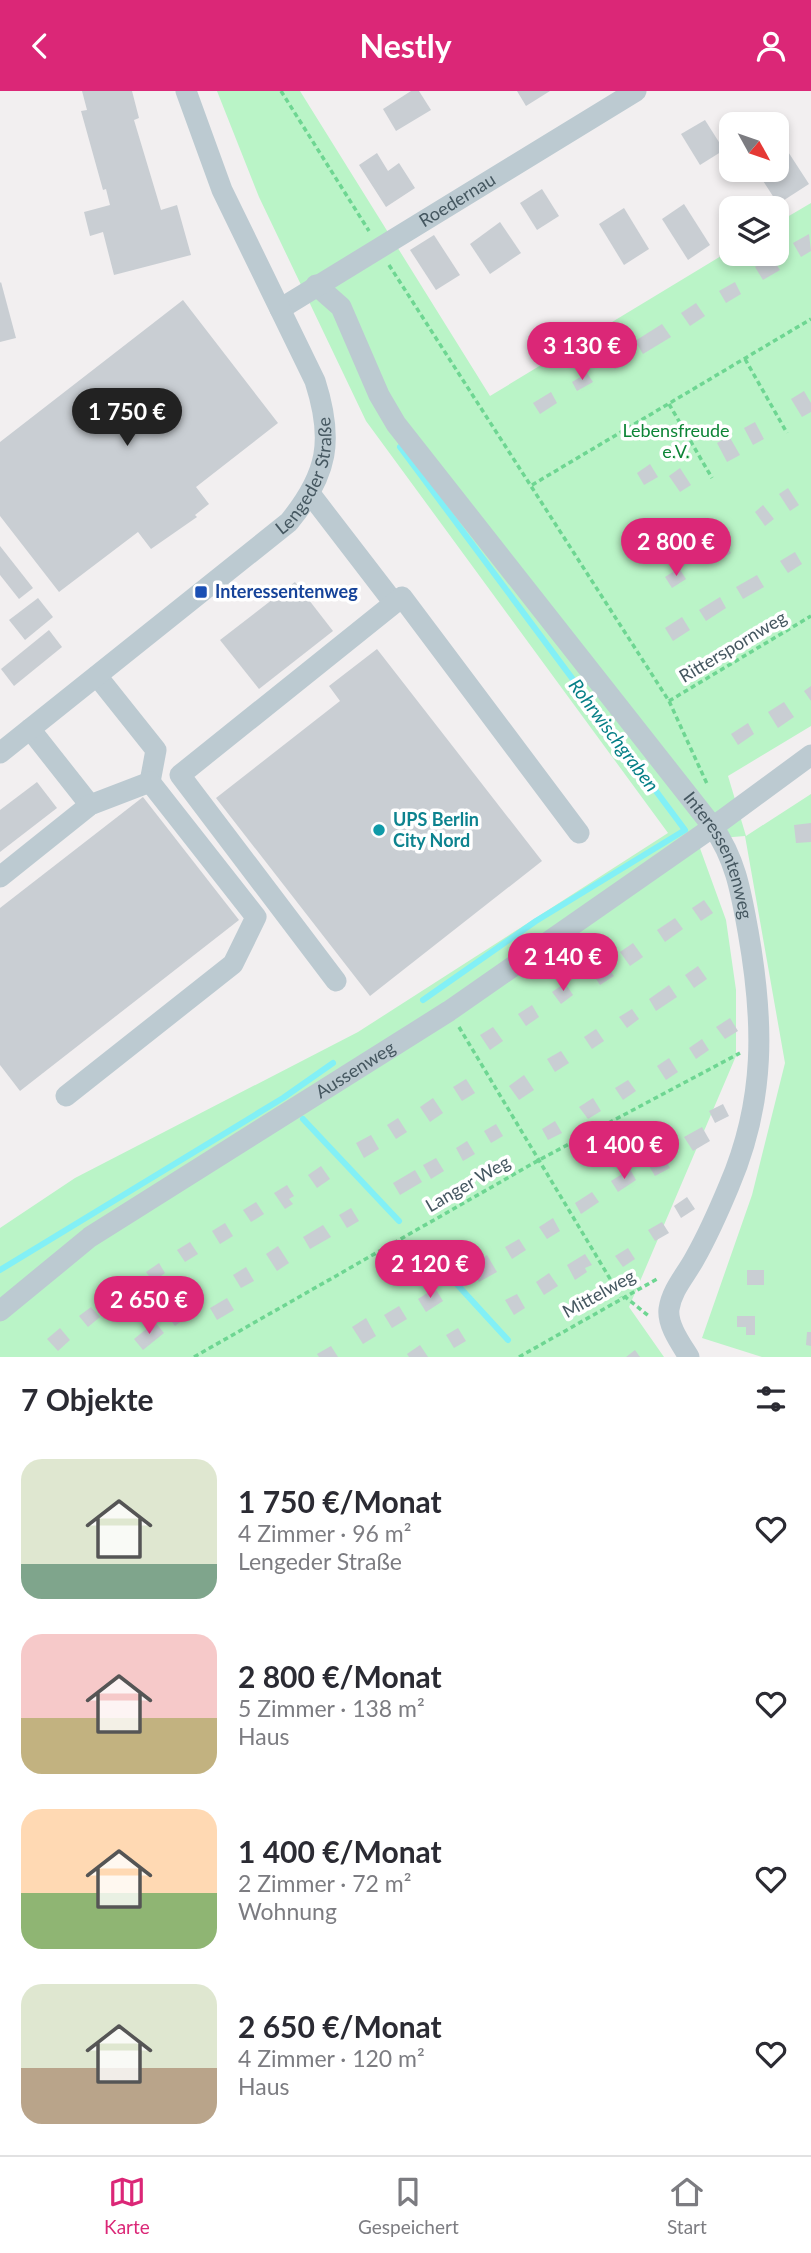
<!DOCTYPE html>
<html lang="de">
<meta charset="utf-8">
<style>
body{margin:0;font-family:Lato,sans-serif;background:#f2f2f3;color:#2b2b33;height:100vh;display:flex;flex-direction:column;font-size:26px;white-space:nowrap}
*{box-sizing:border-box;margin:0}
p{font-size:23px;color:#7c7c81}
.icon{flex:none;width:38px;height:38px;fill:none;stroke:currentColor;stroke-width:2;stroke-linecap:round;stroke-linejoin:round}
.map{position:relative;height:1266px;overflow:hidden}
.drawer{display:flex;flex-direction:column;background:#fff;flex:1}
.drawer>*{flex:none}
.needle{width:46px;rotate:130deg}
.tools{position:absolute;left:719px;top:21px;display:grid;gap:14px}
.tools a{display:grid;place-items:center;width:70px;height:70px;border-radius:14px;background:#fff;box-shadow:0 4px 10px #0003;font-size:35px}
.price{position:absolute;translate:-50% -60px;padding:0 16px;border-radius:24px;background:#db2777;color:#fff;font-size:23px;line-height:46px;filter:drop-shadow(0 2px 4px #0008)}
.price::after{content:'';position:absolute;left:50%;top:42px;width:21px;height:16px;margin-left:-10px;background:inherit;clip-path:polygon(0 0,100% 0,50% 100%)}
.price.active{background:#222;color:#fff}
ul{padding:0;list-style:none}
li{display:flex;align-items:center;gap:21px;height:175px;padding:0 21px}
li span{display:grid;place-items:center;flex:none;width:196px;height:140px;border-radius:21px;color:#555}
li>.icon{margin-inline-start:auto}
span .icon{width:84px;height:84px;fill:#fffc;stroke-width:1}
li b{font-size:30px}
h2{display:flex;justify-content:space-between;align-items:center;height:84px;padding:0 21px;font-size:30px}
header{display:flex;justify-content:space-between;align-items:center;height:91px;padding:0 21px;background:#db2777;color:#fff;font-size:32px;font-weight:700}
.tab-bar{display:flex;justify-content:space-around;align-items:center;height:98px;border-top:2px solid #e1e1e2;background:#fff;font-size:19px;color:#7c7c81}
.tab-bar a{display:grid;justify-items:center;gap:4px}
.tab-bar .active{color:#db2777}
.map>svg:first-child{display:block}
.green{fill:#baf4c7}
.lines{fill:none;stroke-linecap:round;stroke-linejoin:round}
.stream{stroke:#82f0f6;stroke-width:6}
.building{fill:#c9ced3}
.path{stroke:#6ed692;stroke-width:3.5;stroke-dasharray:5 3.5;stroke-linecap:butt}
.minor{stroke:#bccad1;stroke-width:21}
.transit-dot{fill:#1a4fb4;stroke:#fff;stroke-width:2.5}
.culture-dot{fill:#0f9aa8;stroke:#fff;stroke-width:2.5}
.labels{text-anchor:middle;stroke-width:7;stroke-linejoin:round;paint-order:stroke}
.street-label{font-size:18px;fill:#455760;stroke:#fff}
.park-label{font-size:18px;fill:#0d8436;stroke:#fff}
.transit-label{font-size:18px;font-weight:bold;fill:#164399;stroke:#fff;text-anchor:start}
.culture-label{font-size:18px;font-weight:bold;fill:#0d838f;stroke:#fff;text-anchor:start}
.water-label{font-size:19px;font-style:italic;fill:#057f86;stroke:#fff}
</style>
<header><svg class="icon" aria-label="back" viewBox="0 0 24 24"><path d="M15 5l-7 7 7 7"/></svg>Nestly<svg class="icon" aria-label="person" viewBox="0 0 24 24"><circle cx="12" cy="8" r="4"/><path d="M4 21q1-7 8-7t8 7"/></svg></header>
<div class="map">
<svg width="811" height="1266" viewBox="0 0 811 1266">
<rect width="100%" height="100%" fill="#f2eff0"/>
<polygon class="green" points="217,0 300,0 490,305 731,159 732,163 777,163 777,132 811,112 811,635 728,685 746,745 811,703 811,1266 762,1266 702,1247 752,1104 785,972 745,745 697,749 726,829 736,899 736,965 629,1216 664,1266 0,1266 0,1137 75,1087 358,941 668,742 366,330 259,106"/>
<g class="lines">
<g class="stream">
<polyline points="400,356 685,739 536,830 423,909"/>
<polyline points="303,1028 399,1130"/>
<polyline points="420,1153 508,1249"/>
<polyline points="0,1179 283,1007 333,972"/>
</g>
</g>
<g class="building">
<polygon points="82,0 132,0 139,27 134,29 161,119 177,114 191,164 114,184 103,141 90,145 84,121 110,114 106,98 103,99 81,20 87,19"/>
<polygon points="411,0 419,0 431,19 396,40 383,18"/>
<polygon points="517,0 550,0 526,15"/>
<polygon points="705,29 724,59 700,74 681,43"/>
<polygon points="783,53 809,93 778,113 756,79 777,79 777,57"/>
<polygon points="377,62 388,80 399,72 415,97 386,116 359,74"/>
<polygon points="542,98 559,125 537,139 520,112"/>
<polygon points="684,113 710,154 688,169 662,128"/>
<polygon points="624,117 649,158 624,174 599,133"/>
<polygon points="500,131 521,162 490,183 470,153"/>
<polygon points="809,143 811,160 801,166 793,152"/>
<polygon points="434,144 460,184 436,199 410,159"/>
<polygon points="771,165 780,179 763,189 755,176"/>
<polygon points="1,191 16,247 0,251 0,192"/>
<polygon points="735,191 741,203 726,212 719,200"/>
<polygon points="183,209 278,332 196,396 209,413 195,424 197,426 151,458 138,441 59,501 0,425 0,351"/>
<polygon points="696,212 705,225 690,235 681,222"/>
<polygon points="662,233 671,246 643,263 635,250"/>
<polygon points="626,258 632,268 615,278 609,268"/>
<polygon points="587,282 593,291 577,300 572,291"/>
<polygon points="804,300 811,312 811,321 802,326 791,308"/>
<polygon points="551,301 557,312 540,323 533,312"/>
<polygon points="755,331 764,348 753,354 744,337"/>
<polygon points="729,345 740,364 727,371 717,352"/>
<polygon points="650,373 658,386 644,394 637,382"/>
<polygon points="680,377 691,394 680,401 669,385"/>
<polygon points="788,397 799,414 790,420 779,403"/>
<polygon points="763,414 774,428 765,435 755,421"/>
<polygon points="721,446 731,462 720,469 709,453"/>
<polygon points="0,455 33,497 19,508 0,484"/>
<polygon points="795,461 802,473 788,482 780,470"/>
<polygon points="679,477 686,488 672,497 665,486"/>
<polygon points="757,484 764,496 743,508 736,496"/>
<polygon points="295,491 333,540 259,598 220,549"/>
<polygon points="720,506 726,517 706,530 699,519"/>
<polygon points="38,507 53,526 25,549 9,529"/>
<polygon points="682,526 690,539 673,550 665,537"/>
<polygon points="49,539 62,556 14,595 1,578"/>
<polygon points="377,558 542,770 370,905 216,707 340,610 329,595"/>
<polygon points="811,595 811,610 804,600"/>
<polygon points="784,611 794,626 778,637 768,621"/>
<polygon points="748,632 754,643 738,654 731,643"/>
<polygon points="37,691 57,717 0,761 0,719"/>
<polygon points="143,706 239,829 20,1000 0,974 0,817"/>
<polygon points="811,732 811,751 796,752 794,734"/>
<polygon points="704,809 713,822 701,830 692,817"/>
<polygon points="675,827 683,838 665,851 657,839"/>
<polygon points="633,852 643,866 630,875 620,861"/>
<polygon points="603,870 614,885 600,894 590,879"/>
<polygon points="698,875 707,888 694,897 685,884"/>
<polygon points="565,892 573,904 561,913 552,901"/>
<polygon points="669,894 677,906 656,920 649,908"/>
<polygon points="532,914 539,926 526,935 518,923"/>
<polygon points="632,918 639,928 627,937 619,926"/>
<polygon points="730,927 738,940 725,948 716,936"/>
<polygon points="493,936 503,950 490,959 480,944"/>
<polygon points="596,938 604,950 592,958 584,946"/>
<polygon points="702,948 709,959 696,968 689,957"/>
<polygon points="561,960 569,972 555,981 547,968"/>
<polygon points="669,967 678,981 666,989 657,975"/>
<polygon points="524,984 534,999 519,1009 509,995"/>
<polygon points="466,988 475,1002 462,1010 453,996"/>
<polygon points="628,989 636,1000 623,1009 615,997"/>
<polygon points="433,1007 443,1022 430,1031 420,1016"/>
<polygon points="593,1007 601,1020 588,1028 579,1016"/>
<polygon points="723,1013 729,1025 715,1032 709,1020"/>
<polygon points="398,1027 407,1041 396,1048 387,1034"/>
<polygon points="555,1030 562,1042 548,1049 542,1038"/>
<polygon points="496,1033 503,1045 491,1052 484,1040"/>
<polygon points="702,1036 710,1050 693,1060 684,1046"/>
<polygon points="371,1044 379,1058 364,1067 356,1052"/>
<polygon points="467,1050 475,1063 463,1070 456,1057"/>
<polygon points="661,1061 670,1077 655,1085 646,1070"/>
<polygon points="436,1067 444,1080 431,1088 423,1074"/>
<polygon points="321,1075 330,1088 317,1097 308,1084"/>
<polygon points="630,1078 636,1089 618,1101 611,1090"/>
<polygon points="415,1079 422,1091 400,1104 393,1092"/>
<polygon points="287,1094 294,1105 289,1108 293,1113 285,1118 274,1102"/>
<polygon points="592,1101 599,1111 581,1123 575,1112"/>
<polygon points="687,1106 695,1118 681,1127 674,1115"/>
<polygon points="256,1111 264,1123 251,1131 243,1119"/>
<polygon points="351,1117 359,1130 347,1137 339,1124"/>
<polygon points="553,1127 560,1140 547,1148 539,1136"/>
<polygon points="662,1131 669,1142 655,1150 648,1139"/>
<polygon points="225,1132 233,1145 220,1153 212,1140"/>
<polygon points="323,1134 331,1146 310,1158 303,1146"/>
<polygon points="519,1148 526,1159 512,1168 505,1156"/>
<polygon points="190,1151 198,1163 185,1171 177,1159"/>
<polygon points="278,1155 289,1172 277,1180 266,1163"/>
<polygon points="628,1157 635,1168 623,1176 615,1165"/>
<polygon points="585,1163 592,1174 585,1177 587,1181 575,1189 567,1174"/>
<polygon points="487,1164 497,1181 479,1191 469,1175"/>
<polygon points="159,1172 165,1182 153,1191 146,1181"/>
<polygon points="246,1176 254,1190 241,1197 233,1184"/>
<rect x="747" y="1179" width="17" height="15"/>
<polygon points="549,1182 558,1195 544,1204 536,1191"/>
<polygon points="126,1194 133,1203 121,1212 114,1202"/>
<polygon points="435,1197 443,1210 426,1221 418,1208"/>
<polygon points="517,1203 525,1217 514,1224 505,1209"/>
<polygon points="227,1207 234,1219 217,1229 210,1217"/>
<polygon points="187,1208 195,1220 175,1235 166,1223"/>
<polygon points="399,1215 407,1228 392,1237 384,1224"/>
<polygon points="91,1216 100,1226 88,1236 79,1225"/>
<polygon points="737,1225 755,1225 755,1244 746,1244 746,1236 737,1236"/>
<polygon points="366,1227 376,1245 363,1253 352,1236"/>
<polygon points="155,1231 164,1242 143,1259 134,1248"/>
<polygon points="60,1237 70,1249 58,1260 47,1248"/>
<polygon points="458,1237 466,1250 454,1257 446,1244"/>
<polygon points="807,1241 811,1241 811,1255 806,1254"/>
<polygon points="420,1254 428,1266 409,1266 407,1263"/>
<polygon points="331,1255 338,1266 319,1266 317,1263"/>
<polygon points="635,1259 640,1266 626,1266"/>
</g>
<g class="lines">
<g class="path">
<polyline points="281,0 369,140"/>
<polyline points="389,174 669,610 708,695"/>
<polyline points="745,268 787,342"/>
<polyline points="669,313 712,387"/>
<polyline points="532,394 811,228"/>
<polyline points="669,610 811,525"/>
<polyline points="459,936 621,1206"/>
<polyline points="624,1205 650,1226"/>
<polyline points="194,1266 539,1069 740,962"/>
<polyline points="519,1266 657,1188"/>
</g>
<g class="minor">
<path id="s1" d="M316,194L341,216L379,304L396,333L713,736C736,769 741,802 748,840C764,930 766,1009 729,1095C719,1119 708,1144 695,1167C686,1184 672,1198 669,1218C667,1234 681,1253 689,1266"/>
<path id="s2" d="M280,218L636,0"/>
<polyline points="311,404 394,512"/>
<polyline points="97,585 156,659 150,691"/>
<polyline points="30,638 90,714"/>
<path id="s3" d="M0,662L289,431C328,383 334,349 315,290L222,99L186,0"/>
<polyline points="0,786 90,714 150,691 256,826 233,873 66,1005"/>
<polyline points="336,890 180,684 402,506 579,742"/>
<path id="s4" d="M0,1220L90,1146L449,920L713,736L811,664"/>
</g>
</g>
<rect class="transit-dot" x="194" y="494" width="14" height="14" rx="3.5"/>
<circle class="culture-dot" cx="379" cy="739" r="7"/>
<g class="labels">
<g class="street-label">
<text dy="6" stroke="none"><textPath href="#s2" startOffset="208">Roedernau</textPath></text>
<text dy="6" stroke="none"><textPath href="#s3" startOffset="420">Lengeder Straße</textPath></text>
<text transform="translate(733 556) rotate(-31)" y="6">Ritterspornweg</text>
<text dy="6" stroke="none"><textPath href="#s1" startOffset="704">Interessentenweg</textPath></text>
<text dy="6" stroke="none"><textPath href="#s4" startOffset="430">Aussenweg</textPath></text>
<text transform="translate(468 1093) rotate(-30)" y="6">Langer Weg</text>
<text transform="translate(599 1203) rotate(-29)" y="6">Mittelweg</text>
</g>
<g class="park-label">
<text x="676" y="346">Lebensfreude<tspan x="676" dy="21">e.V.</tspan></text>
</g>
<g class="transit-label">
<text x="215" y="507">Interessentenweg</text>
</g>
<g class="culture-label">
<text x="393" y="735">UPS Berlin<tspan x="393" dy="21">City Nord</tspan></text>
</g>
<g class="water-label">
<text transform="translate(614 644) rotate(53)" y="7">Rohrwischgraben</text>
</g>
</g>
</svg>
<div class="tools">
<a><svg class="needle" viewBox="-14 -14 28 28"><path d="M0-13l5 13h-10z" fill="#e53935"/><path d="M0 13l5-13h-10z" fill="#7c7c81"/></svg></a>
<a><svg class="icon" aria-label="layers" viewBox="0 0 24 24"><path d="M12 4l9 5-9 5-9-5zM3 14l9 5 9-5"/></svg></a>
</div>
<b class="price" style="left:582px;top:291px">3 130 €</b>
<b class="price active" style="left:127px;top:357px">1 750 €</b>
<b class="price" style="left:676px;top:487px">2 800 €</b>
<b class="price" style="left:563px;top:902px">2 140 €</b>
<b class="price" style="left:624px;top:1090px">1 400 €</b>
<b class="price" style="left:430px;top:1209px">2 120 €</b>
<b class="price" style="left:149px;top:1245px">2 650 €</b>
</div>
<section class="drawer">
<h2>7 Objekte<svg class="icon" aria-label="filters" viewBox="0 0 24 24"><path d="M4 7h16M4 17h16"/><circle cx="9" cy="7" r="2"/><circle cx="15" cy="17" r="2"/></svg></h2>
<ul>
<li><span style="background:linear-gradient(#dfe7d0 75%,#7fa58c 0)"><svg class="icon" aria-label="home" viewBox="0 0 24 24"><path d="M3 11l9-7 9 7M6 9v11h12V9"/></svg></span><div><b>1 750 €/Monat</b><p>4 Zimmer · 96 m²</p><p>Lengeder Straße</p></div><svg class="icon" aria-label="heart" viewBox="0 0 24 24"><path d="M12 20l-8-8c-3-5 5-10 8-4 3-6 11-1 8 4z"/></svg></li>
<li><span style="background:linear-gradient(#f6c9c9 60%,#c2b280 0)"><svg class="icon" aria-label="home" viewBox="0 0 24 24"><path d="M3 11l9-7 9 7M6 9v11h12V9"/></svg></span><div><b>2 800 €/Monat</b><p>5 Zimmer · 138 m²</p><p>Haus</p></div><svg class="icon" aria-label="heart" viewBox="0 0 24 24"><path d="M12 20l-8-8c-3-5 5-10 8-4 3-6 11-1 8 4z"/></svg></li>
<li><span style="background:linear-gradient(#ffd9b3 60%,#8fb573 0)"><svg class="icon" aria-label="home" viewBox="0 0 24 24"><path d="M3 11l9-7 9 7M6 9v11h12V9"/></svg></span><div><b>1 400 €/Monat</b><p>2 Zimmer · 72 m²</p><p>Wohnung</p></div><svg class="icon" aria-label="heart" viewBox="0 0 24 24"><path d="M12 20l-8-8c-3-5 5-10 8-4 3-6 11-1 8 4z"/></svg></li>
<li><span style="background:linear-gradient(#dfe7d0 60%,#b9a48a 0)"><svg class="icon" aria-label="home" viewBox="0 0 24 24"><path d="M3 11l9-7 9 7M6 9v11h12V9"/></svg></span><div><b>2 650 €/Monat</b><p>4 Zimmer · 120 m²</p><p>Haus</p></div><svg class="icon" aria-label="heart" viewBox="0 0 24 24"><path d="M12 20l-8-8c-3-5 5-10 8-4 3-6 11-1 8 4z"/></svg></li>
</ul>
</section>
<nav class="tab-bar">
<a class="active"><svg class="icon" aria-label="map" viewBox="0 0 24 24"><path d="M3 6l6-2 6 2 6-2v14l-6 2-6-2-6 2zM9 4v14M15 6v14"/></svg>Karte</a>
<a><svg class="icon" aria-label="saved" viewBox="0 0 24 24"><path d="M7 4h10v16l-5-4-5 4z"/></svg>Gespeichert</a>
<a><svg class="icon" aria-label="home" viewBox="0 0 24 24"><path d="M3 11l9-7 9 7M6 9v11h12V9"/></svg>Start</a>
</nav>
